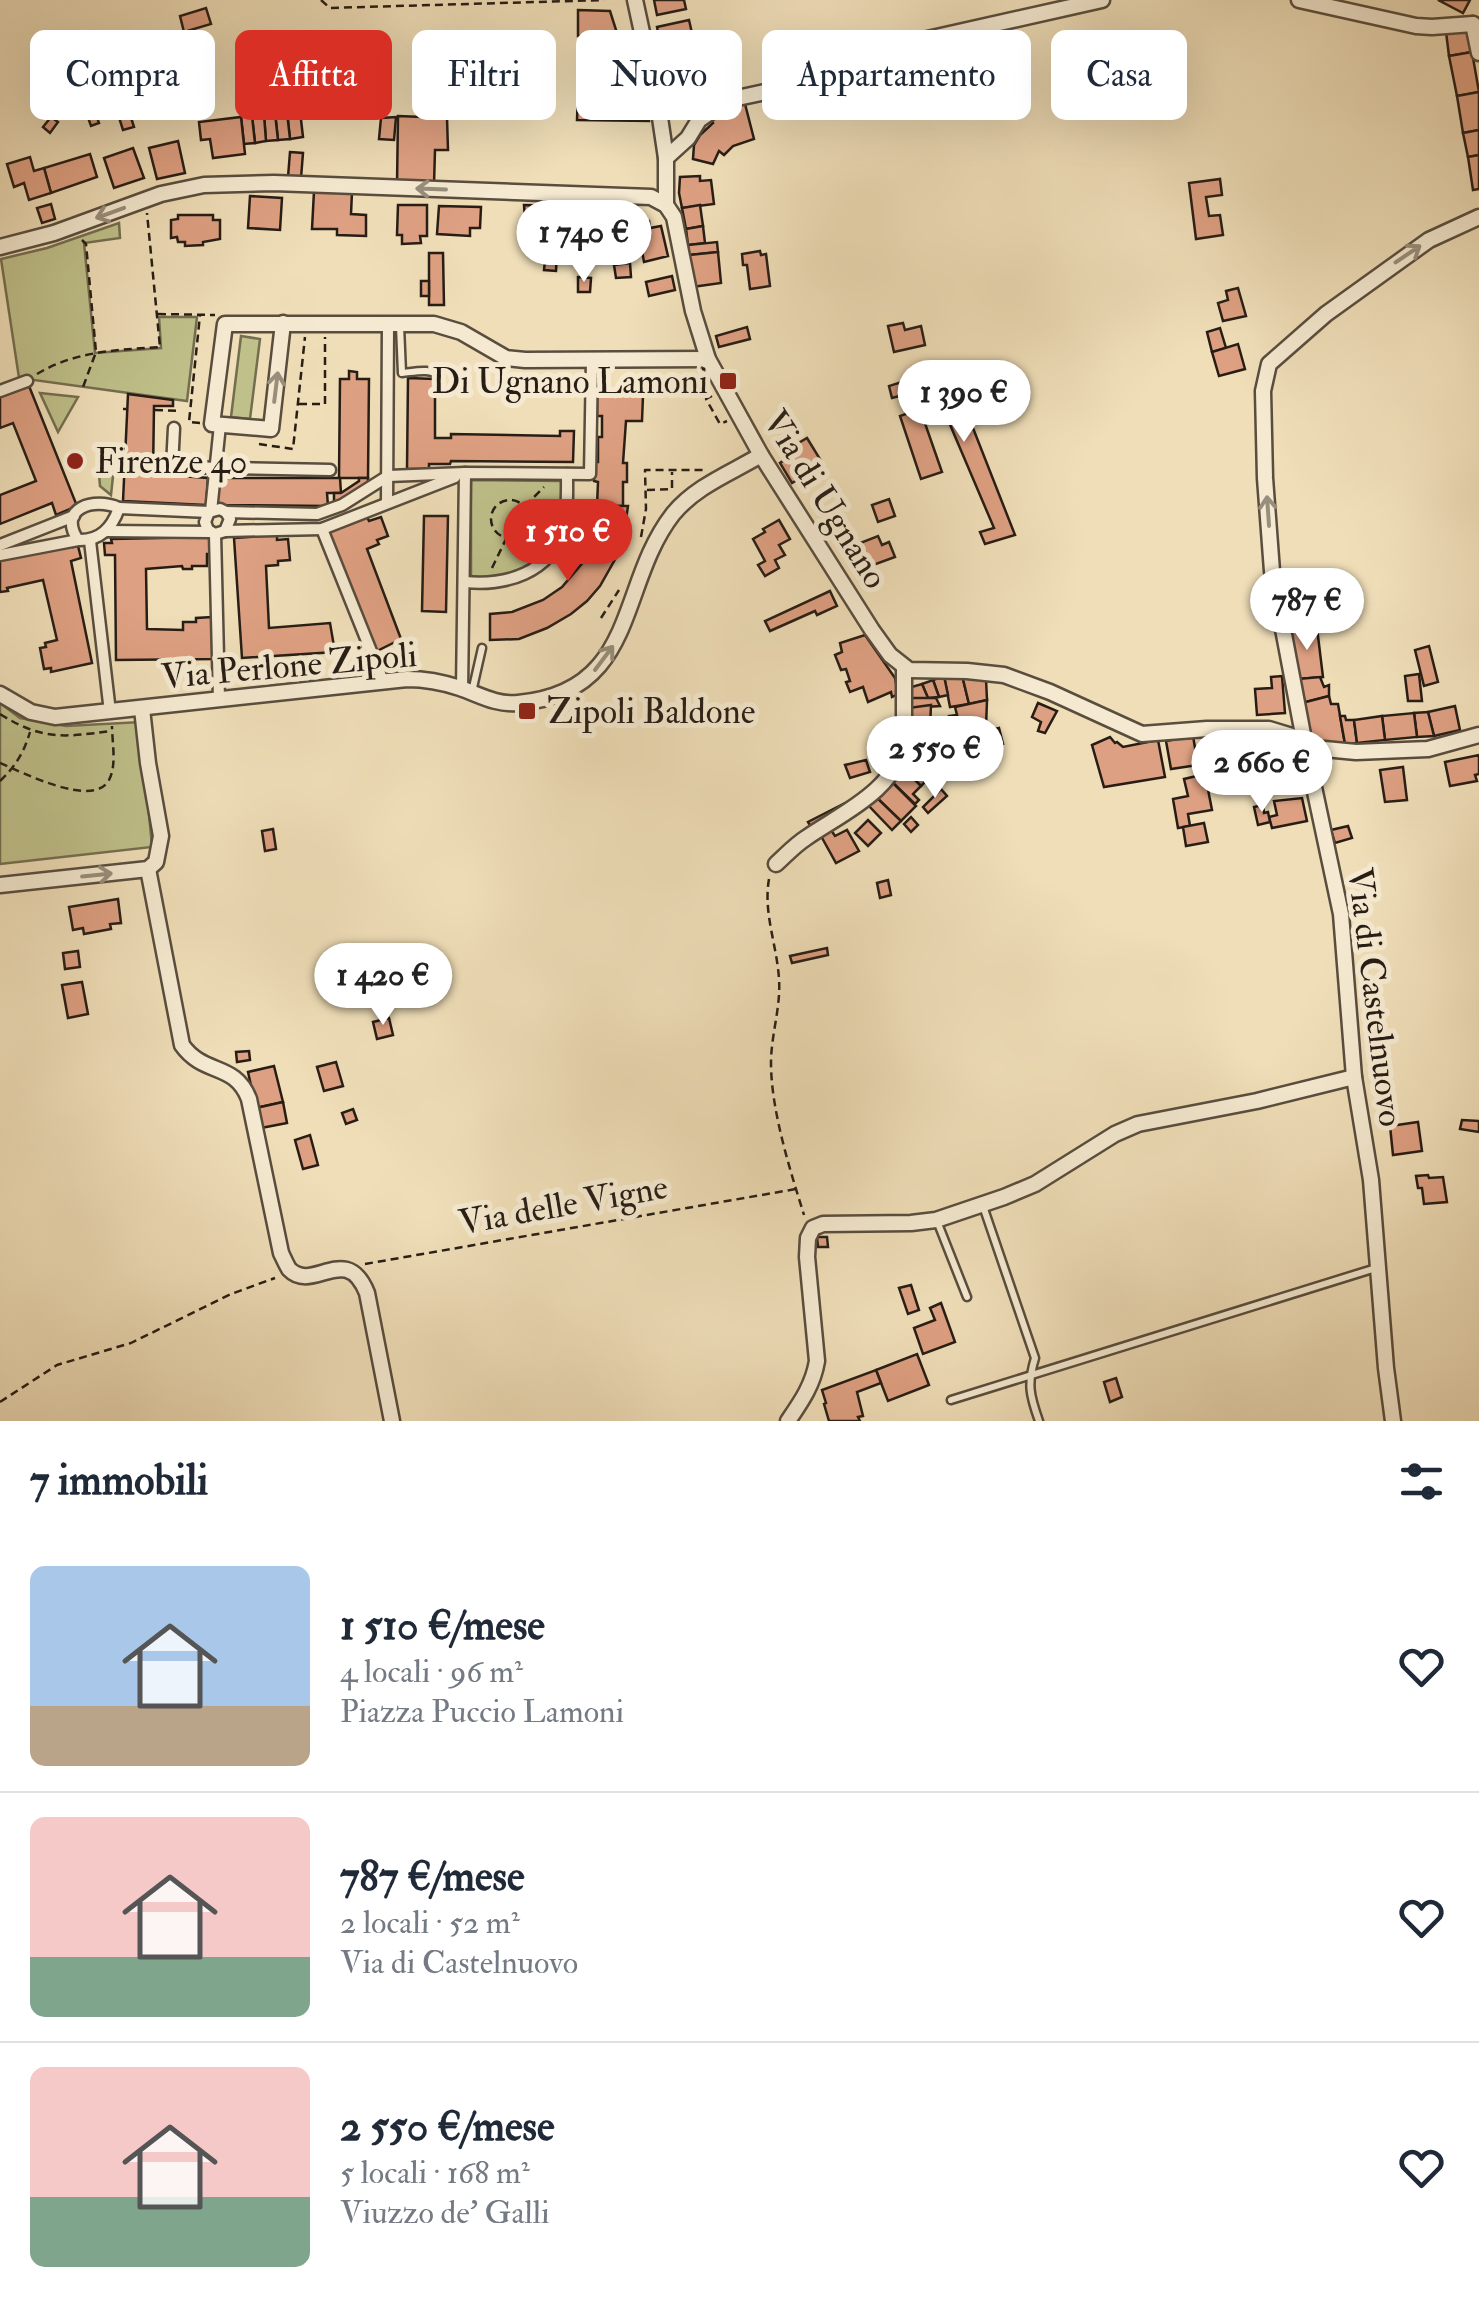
<!DOCTYPE html>
<html lang="it">
<meta charset="utf-8">
<style>
body{margin:0;font-family:"IM FELL Double Pica",serif;background:#f6f6f7;color:#1f2937;height:100vh;display:flex;flex-direction:column;font-size:38px;white-space:nowrap}
*{box-sizing:border-box;margin:0}
p{font-size:32px;color:#747a83}
.icon{flex:none;width:55px;height:55px;fill:none;stroke:currentColor;stroke-width:2;stroke-linecap:round;stroke-linejoin:round}
.map{position:relative;height:1421px;overflow:hidden}
.details{display:flex;flex-direction:column;background:#fff;flex:1}
.details>*{flex:none}
.hud{position:absolute;left:30px;top:30px;width:1420px;height:90px;display:flex;gap:20px}
.price{position:absolute;translate:-50% -85px;padding:0 22px;border-radius:35px;background:#fff;color:#222;font-size:32px;line-height:65px;filter:drop-shadow(0 2px 5px #0008)}
.price::after{content:'';position:absolute;left:50%;top:60px;width:30px;height:22px;margin-left:-15px;background:inherit;clip-path:polygon(0 0,100% 0,50% 100%)}
.price.current{background:#d93025;color:#fff}
ul{padding:0;list-style:none}
li{display:flex;align-items:center;gap:30px;height:250px;padding:0 30px}
li+li{border-top:2px solid #e0e1e3}
li span{display:grid;place-items:center;flex:none;width:280px;height:200px;border-radius:15px;color:#555}
li>.icon{margin-inline-start:auto}
span .icon{width:120px;height:120px;fill:#fffc;stroke-width:1}
li b{font-size:42px}
h2{display:flex;justify-content:space-between;align-items:center;height:120px;padding:0 30px;font-size:42px}
.pill{padding:0 35px;border-radius:15px;background:#fff;box-shadow:0 10px 40px #0002;font-size:35px;line-height:90px}
.pill.current{background:#d93025;color:#fff}
.map>svg:first-child{display:block}
.green{fill:#bfc08a;stroke:#736e50;stroke-width:2.5}
.building{fill:#dea082;stroke:#271d15;stroke-width:2.5}
.lines{fill:none;stroke-linecap:round;stroke-linejoin:round}
.service-casing{stroke:#594d3e;stroke-width:11}
.pedestrian-casing{stroke:#594d3e;stroke-width:15}
.minor-casing{stroke:#594d3e;stroke-width:19}
.path{stroke:#271d15;stroke-width:2.5;stroke-dasharray:8 5;stroke-linecap:butt}
.service{stroke:#f5ead1;stroke-width:6}
.pedestrian{stroke:#f5ead1;stroke-width:10}
.minor{stroke:#f5ead1;stroke-width:14}
.oneway{stroke:#988e7c}
.poi-dot{fill:#8f2418;stroke:#f5ead1;stroke-width:4}
.labels{text-anchor:middle;stroke-width:10;stroke-linejoin:round;paint-order:stroke}
.poi-label{font-size:35px;fill:#271d15;stroke:#f5ead1;text-anchor:start}
.street-label{font-size:35px;fill:#271d15;stroke:#f5ead1}
</style>
<div class="map">
<svg width="1479" height="1421" viewBox="0 0 1479 1421">
<rect width="100%" height="100%" fill="#efdeb8"/>
<filter id="stains"><feTurbulence type="fractalNoise" baseFrequency=".002" numOctaves="4"/><feColorMatrix values="0 0 0 0 .2 0 0 0 0 .09 0 0 0 0 .02 0 0 0 .5 -.17"/></filter>
<radialGradient id="worn" r=".72"><stop offset=".6" stop-color="#630" stop-opacity="0"/><stop offset="1" stop-color="#630" stop-opacity=".3"/></radialGradient>
<g class="green">
<polygon points="119,223 120,238 84,243 95,353 161,348 159,317 197,317 187,401 19,378 1,259 47,248"/>
<polygon points="241,336 260,339 250,419 231,417"/>
<polygon points="40,393 78,397 58,432"/>
<polygon points="116,448 111,495 100,486 99,474"/>
<path d="M471,480L563,481C562,554 544,575 471,579Z"/>
<polygon points="0,703 20,718 66,726 141,722 152,847 0,864"/>
</g>
<g class="building">
<polygon points="654,0 684,0 686,9 657,15"/>
<polygon points="1438,0 1470,0 1463,13"/>
<polygon points="206,8 211,24 184,32 180,16"/>
<polygon points="578,10 610,11 624,55 594,61 587,36 578,36"/>
<polygon points="689,20 694,42 686,43 689,57 664,62 657,27"/>
<polygon points="1468,31 1472,52 1449,56 1446,32"/>
<polygon points="708,42 713,59 701,62 697,45"/>
<polygon points="1472,52 1479,92 1457,96 1449,56"/>
<polygon points="134,77 138,90 131,92 127,79"/>
<polygon points="578,91 649,93 649,121 577,120"/>
<polygon points="1479,92 1479,130 1463,133 1457,96"/>
<polygon points="359,93 383,94 381,118 306,112 307,97 359,100"/>
<polygon points="250,95 263,95 264,105 251,106"/>
<polygon points="263,95 286,96 286,103 264,103"/>
<polygon points="126,102 134,127 123,130 115,105"/>
<polygon points="745,104 754,139 733,146 724,155 719,151 713,164 693,159 694,145 700,135 713,123 710,118 727,108"/>
<polygon points="93,106 99,123 91,126 85,109"/>
<polygon points="300,111 303,137 290,139 287,112"/>
<polygon points="287,112 290,139 278,140 275,113"/>
<polygon points="275,113 278,140 266,141 264,115"/>
<polygon points="264,115 266,141 255,143 252,116"/>
<polygon points="252,116 255,143 244,144 241,117"/>
<polygon points="398,116 447,118 448,150 435,150 434,185 397,184"/>
<polygon points="51,117 58,122 50,133 43,127"/>
<polygon points="241,117 245,154 213,158 210,139 201,140 199,122"/>
<polygon points="396,117 394,140 379,139 381,118"/>
<polygon points="1479,130 1479,155 1468,157 1463,133"/>
<polygon points="178,141 185,173 157,179 149,148"/>
<polygon points="133,148 144,178 114,188 104,158"/>
<polygon points="290,152 303,153 301,178 288,177"/>
<polygon points="90,154 97,177 51,193 44,168"/>
<polygon points="1479,155 1479,189 1473,190 1468,157"/>
<polygon points="30,157 34,171 44,168 51,193 29,200 24,183 14,187 7,164"/>
<polygon points="700,176 700,181 711,180 714,204 682,208 679,193 680,177"/>
<polygon points="1220,179 1222,195 1206,197 1209,216 1220,215 1223,235 1196,239 1189,183"/>
<polygon points="314,191 352,192 351,214 366,215 366,236 337,235 337,229 312,229"/>
<polygon points="250,196 282,198 280,230 248,228"/>
<polygon points="51,204 55,219 42,223 37,208"/>
<polygon points="398,205 427,205 427,236 420,236 421,243 402,244 402,235 397,235"/>
<polygon points="524,205 558,206 557,233 526,232"/>
<polygon points="700,205 703,226 686,229 682,208"/>
<polygon points="439,206 481,207 480,228 470,228 470,236 437,234"/>
<polygon points="558,206 605,209 602,235 557,233"/>
<polygon points="178,215 213,215 213,220 220,220 220,239 203,242 203,245 185,246 185,242 178,242 177,237 171,238 171,220 178,219"/>
<polygon points="649,221 650,228 661,226 668,256 644,262 642,251 637,252 635,244 642,243 637,224"/>
<polygon points="703,226 705,243 688,245 686,229"/>
<polygon points="717,242 718,252 689,255 688,245"/>
<polygon points="571,248 588,249 587,261 570,260"/>
<polygon points="546,251 557,252 556,271 544,270"/>
<polygon points="760,251 761,255 766,254 770,286 750,289 747,265 743,265 742,254"/>
<polygon points="718,252 721,283 692,287 689,255"/>
<polygon points="429,253 443,253 444,305 429,305"/>
<polygon points="630,263 631,277 616,278 614,265"/>
<polygon points="672,276 675,290 649,296 646,282"/>
<polygon points="578,277 591,278 590,292 578,292"/>
<rect x="421" y="281" width="8" height="15"/>
<polygon points="1238,288 1246,316 1223,321 1218,303 1228,300 1226,291"/>
<polygon points="903,323 905,330 921,326 925,345 894,352 888,326"/>
<polygon points="747,327 750,339 719,347 716,336"/>
<polygon points="1220,328 1226,348 1212,352 1207,332"/>
<polygon points="1238,344 1245,369 1219,376 1212,352"/>
<polygon points="949,367 1015,535 985,544 980,532 994,528 934,387 892,398 889,386"/>
<polygon points="349,371 357,372 357,379 369,379 368,478 339,478 340,379 349,379"/>
<polygon points="408,378 435,379 435,438 451,438 451,434 560,436 560,431 574,431 573,462 451,461 450,464 429,464 429,469 407,469"/>
<polygon points="29,386 77,506 56,515 52,503 0,524 0,495 36,481 13,423 0,428 0,397"/>
<polygon points="128,394 173,400 173,406 154,406 153,474 208,478 206,505 123,501"/>
<polygon points="597,395 643,396 642,421 626,421 623,463 627,463 627,482 623,482 623,506 597,506 598,482 594,481 594,462 598,462 598,437 602,437 602,416 597,416"/>
<polygon points="920,409 942,472 921,479 900,416"/>
<polygon points="807,438 823,464 792,483 780,463 786,459 782,453"/>
<polygon points="218,478 340,478 341,493 327,493 328,506 214,505"/>
<polygon points="359,478 368,478 368,484 334,505 334,493 341,493 359,481"/>
<polygon points="889,499 895,516 878,522 872,505"/>
<polygon points="601,506 628,506 622,547 600,586 587,601 571,614 547,628 519,639 490,640 490,614 512,612 543,600 562,587 585,560 599,529"/>
<polygon points="424,516 448,516 446,612 422,611"/>
<polygon points="367,517 369,521 381,517 388,536 377,540 379,544 367,549 401,639 375,652 328,532"/>
<polygon points="779,520 790,539 779,545 785,555 775,560 779,568 765,576 758,565 765,561 753,539 765,532 763,529"/>
<polygon points="277,535 277,540 288,539 290,560 278,561 278,565 266,566 269,628 330,623 335,652 242,658 234,538"/>
<polygon points="878,536 882,545 889,542 895,557 854,572 845,549"/>
<polygon points="210,537 210,554 207,554 207,566 192,566 192,569 183,569 182,566 146,569 147,629 183,630 183,622 196,622 196,618 212,617 215,659 116,660 115,555 105,555 104,543 112,543 111,539"/>
<polygon points="72,544 73,547 78,546 81,558 71,561 92,663 51,672 51,668 44,669 40,648 46,647 45,643 57,640 43,580 7,588 8,591 0,592 0,559"/>
<polygon points="1325,576 1326,589 1314,590 1313,577"/>
<polygon points="830,591 837,606 817,615 815,611 770,631 765,621"/>
<polygon points="1312,592 1317,628 1290,631 1286,595"/>
<polygon points="1317,628 1323,677 1298,679 1290,631"/>
<polygon points="865,635 895,678 898,694 892,697 891,692 868,702 863,687 850,692 846,682 850,681 846,669 841,670 835,655 842,652 840,643"/>
<polygon points="1429,646 1438,682 1424,686 1415,650"/>
<polygon points="1419,674 1422,701 1408,701 1405,676"/>
<polygon points="962,675 969,704 950,707 944,676"/>
<polygon points="962,675 986,679 987,700 969,704"/>
<polygon points="944,676 948,695 939,697 933,680"/>
<polygon points="1282,676 1285,713 1257,715 1255,689 1272,688 1271,677"/>
<polygon points="1320,677 1324,687 1329,685 1329,696 1302,703 1298,679"/>
<polygon points="933,680 939,697 928,698 922,684"/>
<polygon points="922,684 928,698 912,699 908,688"/>
<polygon points="1329,696 1331,704 1338,704 1345,744 1308,739 1302,703"/>
<polygon points="908,698 936,698 940,706 908,708"/>
<polygon points="987,700 986,727 968,735 953,737 949,716 957,715 955,707"/>
<polygon points="1038,703 1057,711 1045,733 1038,731 1041,722 1032,717"/>
<polygon points="931,705 930,728 908,731 908,708"/>
<polygon points="1455,706 1460,730 1434,736 1428,712"/>
<polygon points="1428,712 1434,736 1417,737 1414,713"/>
<polygon points="1414,713 1417,737 1385,740 1382,716"/>
<polygon points="1340,716 1345,716 1346,720 1354,720 1357,743 1345,744"/>
<polygon points="1382,716 1385,740 1357,743 1354,720"/>
<polygon points="951,721 953,737 942,738 938,722"/>
<polygon points="930,728 933,738 917,751 912,746 908,731"/>
<polygon points="999,728 1003,744 990,748 986,731"/>
<polygon points="1193,736 1198,765 1171,769 1166,741"/>
<polygon points="1110,737 1115,743 1117,742 1123,747 1158,740 1165,777 1104,787 1092,745"/>
<polygon points="933,738 951,757 933,774 914,755 924,743"/>
<polygon points="914,755 933,774 921,786 902,767"/>
<polygon points="1479,755 1479,774 1475,775 1477,781 1450,786 1445,762"/>
<polygon points="866,760 870,772 850,778 845,765"/>
<polygon points="902,767 921,786 913,794 919,800 915,804 891,781"/>
<polygon points="1403,767 1407,800 1385,802 1380,770"/>
<polygon points="1205,774 1212,810 1188,814 1190,826 1178,828 1173,799 1188,796 1184,779"/>
<polygon points="891,781 916,806 901,821 876,797"/>
<polygon points="941,789 947,796 928,813 923,807"/>
<polygon points="876,797 901,821 892,830 868,805"/>
<polygon points="1302,798 1307,821 1272,828 1269,817 1277,815 1274,801"/>
<polygon points="847,802 849,805 811,827 808,822"/>
<polygon points="1263,805 1264,813 1268,812 1270,822 1258,825 1254,807"/>
<polygon points="911,817 918,825 911,832 904,824"/>
<polygon points="868,820 881,833 868,846 855,833"/>
<polygon points="1204,823 1208,842 1186,846 1183,827"/>
<polygon points="1348,826 1352,838 1335,843 1331,830"/>
<polygon points="273,829 276,849 265,851 262,831"/>
<polygon points="831,830 835,836 847,830 859,851 836,863 821,836"/>
<polygon points="888,880 891,895 880,898 877,883"/>
<polygon points="118,899 121,923 110,924 111,929 84,934 83,928 73,930 69,907"/>
<polygon points="827,948 828,955 792,963 790,956"/>
<polygon points="78,951 80,967 65,969 63,953"/>
<polygon points="82,982 88,1014 68,1018 62,985"/>
<polygon points="389,1018 393,1035 377,1039 373,1022"/>
<polygon points="249,1051 250,1060 237,1062 236,1052"/>
<polygon points="336,1062 343,1086 324,1091 317,1067"/>
<polygon points="274,1066 283,1102 256,1108 248,1072"/>
<polygon points="283,1102 287,1123 261,1128 256,1108"/>
<polygon points="353,1109 357,1120 346,1124 342,1113"/>
<polygon points="1462,1120 1479,1121 1479,1132 1460,1129"/>
<polygon points="1418,1122 1422,1151 1393,1155 1390,1126"/>
<polygon points="310,1135 318,1165 303,1169 295,1140"/>
<polygon points="1428,1175 1429,1178 1443,1177 1447,1202 1424,1204 1422,1188 1418,1188 1416,1176"/>
<polygon points="817,1237 827,1237 828,1247 818,1247"/>
<polygon points="911,1285 919,1310 908,1314 899,1288"/>
<polygon points="941,1303 955,1342 923,1354 914,1328 935,1320 930,1308"/>
<polygon points="917,1354 929,1385 888,1401 876,1370"/>
<polygon points="876,1370 881,1383 857,1392 863,1416 858,1417 860,1421 829,1421 824,1404 826,1403 822,1390"/>
<polygon points="1116,1378 1122,1397 1110,1402 1104,1382"/>
</g>
<g class="lines">
<defs>
<g id="service">
<path d="M400,326L402,373C414,372 431,367 440,377"/>
<polyline points="472,692 482,648"/>
<path d="M983,1206L1035,1358C1027,1384 1030,1396 1039,1421"/>
<polyline points="937,1221 967,1297"/>
<polyline points="951,1400 1376,1268"/>
</g>
<g id="pedestrian">
<polyline points="0,391 27,381"/>
<polyline points="174,428 172,467 330,470"/>
<polyline points="387,503 388,325"/>
<polyline points="119,508 209,512 220,509 226,512 230,519 225,531 215,534 208,530 205,522 209,512"/>
<polyline points="211,511 220,425"/>
<polyline points="226,512 317,514 342,505 388,476 465,473 590,474 592,360"/>
<polyline points="322,529 383,681"/>
<polyline points="107,531 211,532"/>
<polyline points="225,531 322,529 455,477"/>
<polyline points="215,534 219,699"/>
<polyline points="90,541 110,712"/>
<polyline points="0,545 74,516"/>
<path d="M0,555L78,540C100,541 112,528 119,508C94,497 57,508 78,540"/>
<path d="M465,582C506,586 550,573 563,530C568,512 567,492 567,474"/>
<polyline points="462,689 465,473"/>
</g>
<g id="minor">
<polyline points="635,0 659,111 666,158 666,205"/>
<polyline points="1299,0 1416,26 1432,27 1473,24"/>
<polyline points="1473,24 1479,53"/>
<polyline points="666,158 688,138 699,120 728,100 793,86 923,40 1102,0"/>
<polyline points="0,247 54,233 161,194 204,185 274,183 651,197 666,205 674,217 693,311 708,359 761,455 872,630 890,655 909,670 967,671 1004,675 1050,692 1142,734 1207,729 1269,729 1292,736 1305,745 1314,748 1356,752 1428,749 1479,735"/>
<polyline points="283,323 271,429 212,424 225,324 434,324 461,332 506,358 525,360 708,359"/>
<path d="M0,694L31,712L55,717L407,679C426,679 442,682 460,688C480,695 496,705 518,703C639,692 617,586 673,514C696,486 731,473 761,455"/>
<path d="M776,864C786,855 795,845 806,838C842,813 897,790 904,741V667"/>
<path d="M148,869L182,1045C204,1076 235,1062 249,1099L281,1253C282,1255 288,1268 289,1269C313,1294 346,1241 367,1293L392,1421"/>
<polyline points="0,885 148,869 156,862 161,836 148,763 142,709"/>
<path d="M788,1421C801,1402 813,1385 817,1361L807,1257L808,1238L813,1228L823,1224L911,1223L936,1220L1004,1197L1035,1184L1115,1134L1138,1124L1257,1101L1354,1077"/>
<polyline points="1393,1421 1386,1368 1371,1180 1354,1077 1341,914 1305,745 1272,571 1265,478 1263,391 1269,364 1326,314 1429,240 1479,217"/>
</g>
</defs>
<use href="#service" class="service-casing"/>
<use href="#pedestrian" class="pedestrian-casing"/>
<use href="#minor" class="minor-casing"/>
<g class="path">
<polyline points="321,0 330,8 604,0"/>
<polyline points="82,240 86,244 96,352 83,387"/>
<polyline points="158,314 215,315"/>
<path d="M37,374C75,351 117,350 160,347L147,213"/>
<polyline points="712,396 706,399 720,424 727,421"/>
<polyline points="299,404 325,404 325,337"/>
<polyline points="123,409 126,409"/>
<polyline points="155,410 180,411"/>
<polyline points="200,423 189,422 200,315"/>
<polyline points="259,444 293,449 305,337"/>
<polyline points="647,490 672,489 672,472"/>
<circle cx="510" cy="519" r="19"/>
<polyline points="525,506 544,487"/>
<polyline points="527,529 545,543"/>
<polyline points="641,537 646,509 645,470 705,470"/>
<polyline points="492,568 506,539"/>
<polyline points="601,618 619,590"/>
<path d="M0,714C43,741 64,737 112,731"/>
<path d="M0,763C22,772 93,809 109,780C117,765 112,742 112,726"/>
<path d="M0,781C16,766 24,752 30,732"/>
<path d="M769,879C763,913 777,945 779,979C781,1007 771,1035 771,1063C771,1110 790,1170 804,1215"/>
<polyline points="365,1264 796,1189"/>
<polyline points="0,1402 57,1365 131,1343 231,1294 275,1278"/>
</g>
<use href="#service" class="service"/>
<use href="#pedestrian" class="pedestrian"/>
<use href="#minor" class="minor"/>
</g>
<defs><path id="oneway-shaft" d="M-6 0H5M1.5-3L5.5 0L1.5 3" fill="none" stroke-width="1.6" stroke-linecap="round" stroke-linejoin="round" transform="scale(2.5)"/></defs>
<g class="oneway">
<use href="#oneway-shaft" transform="translate(431 189) rotate(-178)"/>
<use href="#oneway-shaft" transform="translate(110 213) rotate(160)"/>
<use href="#oneway-shaft" transform="translate(1408 254) rotate(-34)"/>
<use href="#oneway-shaft" transform="translate(276 387) rotate(-83)"/>
<use href="#oneway-shaft" transform="translate(1268 511) rotate(-94)"/>
<use href="#oneway-shaft" transform="translate(604 658) rotate(-53)"/>
<use href="#oneway-shaft" transform="translate(97 875) rotate(-6)"/>
</g>
<g class="poi-dot">
<rect x="718" y="371" width="20" height="20" rx="5"/>
<circle cx="75" cy="461" r="10"/>
<rect x="517" y="701" width="20" height="20" rx="5"/>
</g>
<g class="labels">
<g class="poi-label">
<text x="708" y="393" text-anchor="end">Di Ugnano Lamoni</text>
<text x="95" y="473">Firenze 40</text>
<text x="547" y="723">Zipoli Baldone</text>
</g>
<g class="street-label">
<text transform="translate(826 499) rotate(58)" y="12">Via di Ugnano</text>
<text transform="translate(289 665) rotate(-5)" y="12">Via Perlone Zipoli</text>
<text transform="translate(1376 997) rotate(83)" y="12">Via di Castelnuovo</text>
<text transform="translate(563 1204) rotate(-10)" y="12">Via delle Vigne</text>
</g>
</g>
<rect width="100%" height="100%" filter="url(#stains)"/>
<rect width="100%" height="100%" fill="url(#worn)"/>
</svg>
<b class="price" style="left:584px;top:285px">1 740 €</b>
<b class="price" style="left:964px;top:445px">1 390 €</b>
<b class="price current" style="left:568px;top:584px">1 510 €</b>
<b class="price" style="left:1307px;top:653px">787 €</b>
<b class="price" style="left:935px;top:801px">2 550 €</b>
<b class="price" style="left:1262px;top:815px">2 660 €</b>
<b class="price" style="left:383px;top:1028px">1 420 €</b>
<div class="hud">
<a class="pill">Compra</a>
<a class="pill current">Affitta</a>
<a class="pill">Filtri</a>
<a class="pill">Nuovo</a>
<a class="pill">Appartamento</a>
<a class="pill">Casa</a>
</div>
</div>
<section class="details">
<h2>7 immobili<svg class="icon" aria-label="filters" viewBox="0 0 24 24"><path d="M4 7h16M4 17h16"/><circle cx="9" cy="7" r="2"/><circle cx="15" cy="17" r="2"/></svg></h2>
<ul>
<li><span style="background:linear-gradient(#a9c7e8 70%,#b9a48a 0)"><svg class="icon" aria-label="home" viewBox="0 0 24 24"><path d="M3 11l9-7 9 7M6 9v11h12V9"/></svg></span><div><b>1 510 €/mese</b><p>4 locali · 96 m²</p><p>Piazza Puccio Lamoni</p></div><svg class="icon" aria-label="heart" viewBox="0 0 24 24"><path d="M12 20l-8-8c-3-5 5-10 8-4 3-6 11-1 8 4z"/></svg></li>
<li><span style="background:linear-gradient(#f6c9c9 70%,#7fa58c 0)"><svg class="icon" aria-label="home" viewBox="0 0 24 24"><path d="M3 11l9-7 9 7M6 9v11h12V9"/></svg></span><div><b>787 €/mese</b><p>2 locali · 52 m²</p><p>Via di Castelnuovo</p></div><svg class="icon" aria-label="heart" viewBox="0 0 24 24"><path d="M12 20l-8-8c-3-5 5-10 8-4 3-6 11-1 8 4z"/></svg></li>
<li><span style="background:linear-gradient(#f6c9c9 65%,#7fa58c 0)"><svg class="icon" aria-label="home" viewBox="0 0 24 24"><path d="M3 11l9-7 9 7M6 9v11h12V9"/></svg></span><div><b>2 550 €/mese</b><p>5 locali · 168 m²</p><p>Viuzzo de' Galli</p></div><svg class="icon" aria-label="heart" viewBox="0 0 24 24"><path d="M12 20l-8-8c-3-5 5-10 8-4 3-6 11-1 8 4z"/></svg></li>
</ul>
</section>
